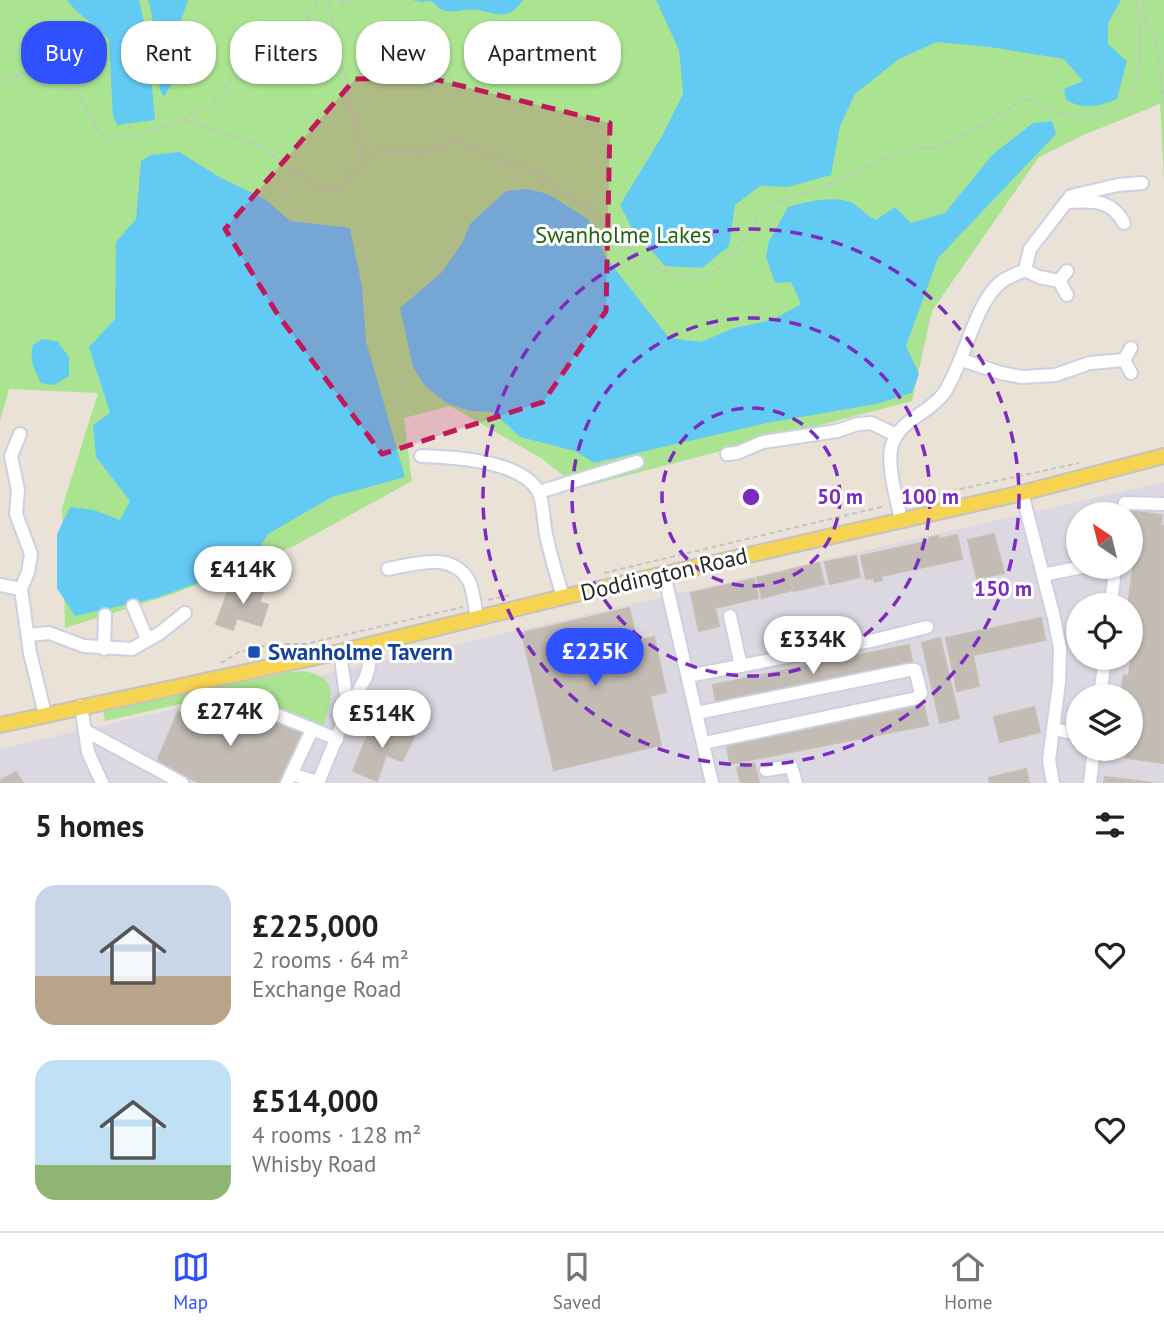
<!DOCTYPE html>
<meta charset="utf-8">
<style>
body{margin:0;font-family:"PT Sans",sans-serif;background:#f2f2f2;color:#202124;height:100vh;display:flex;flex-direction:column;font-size:26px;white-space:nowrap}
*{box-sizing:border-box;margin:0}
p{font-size:23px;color:#757577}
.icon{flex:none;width:38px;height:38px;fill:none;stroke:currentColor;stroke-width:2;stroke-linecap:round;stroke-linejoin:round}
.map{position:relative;height:783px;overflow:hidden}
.details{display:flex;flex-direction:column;background:#fff;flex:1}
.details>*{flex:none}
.hud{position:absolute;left:21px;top:21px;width:700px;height:63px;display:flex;gap:14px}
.needle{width:46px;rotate:325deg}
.controls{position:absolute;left:1066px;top:502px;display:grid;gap:14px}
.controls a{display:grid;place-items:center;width:77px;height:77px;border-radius:50%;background:#fff;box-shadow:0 2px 5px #0004;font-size:35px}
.price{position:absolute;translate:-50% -60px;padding:0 16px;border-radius:24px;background:#fff;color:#222;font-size:23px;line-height:46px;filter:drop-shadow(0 2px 4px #0008)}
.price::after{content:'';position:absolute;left:50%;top:42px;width:21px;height:16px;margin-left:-10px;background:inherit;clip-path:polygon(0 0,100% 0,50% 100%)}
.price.current{background:#2f51ff;color:#fff}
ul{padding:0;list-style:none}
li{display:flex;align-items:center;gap:21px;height:175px;padding:0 35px}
li span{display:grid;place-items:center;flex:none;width:196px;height:140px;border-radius:21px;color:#555}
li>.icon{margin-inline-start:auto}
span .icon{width:84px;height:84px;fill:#fffc;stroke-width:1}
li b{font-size:30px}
h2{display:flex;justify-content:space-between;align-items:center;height:84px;padding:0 35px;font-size:30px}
.chip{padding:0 24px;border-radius:28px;background:#fff;box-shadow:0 2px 5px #0004;font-size:24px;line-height:63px}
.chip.current{background:#2f51ff;color:#fff}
.dock{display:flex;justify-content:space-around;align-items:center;height:98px;border-top:2px solid #e0e0e0;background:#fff;font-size:19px;color:#757577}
.dock a{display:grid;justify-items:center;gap:4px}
.dock .current{color:#2f51ff}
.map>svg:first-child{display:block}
.industrial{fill:#dbd8e2;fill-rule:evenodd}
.green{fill:#abe490}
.water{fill:#63caf3}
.building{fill:#c2bcb4;stroke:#c5beb1;stroke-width:2}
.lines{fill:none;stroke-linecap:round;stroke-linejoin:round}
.minor-casing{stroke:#ccd0e1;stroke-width:16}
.major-casing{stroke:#c3c3c3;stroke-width:18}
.path{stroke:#c3c3c3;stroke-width:2;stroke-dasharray:5 3.5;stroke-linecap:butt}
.minor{stroke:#fff;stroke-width:12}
.major{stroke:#f6d350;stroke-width:14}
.marked{fill:#c2185b;fill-opacity:0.2;stroke:#c2185b;stroke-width:5;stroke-dasharray:14 9;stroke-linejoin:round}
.ring{fill:none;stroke:#7b2cbf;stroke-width:3.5;stroke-dasharray:12 9}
.transit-dot{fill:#1a4fb4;stroke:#fff;stroke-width:2.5}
.labels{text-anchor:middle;stroke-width:6;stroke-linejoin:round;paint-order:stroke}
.park-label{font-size:23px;fill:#246416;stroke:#fff}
.street-label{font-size:23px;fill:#272727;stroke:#fff}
.transit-label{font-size:23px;font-weight:bold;fill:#164399;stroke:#fff;text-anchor:start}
.centre{fill:#7b2cbf;stroke:#fff;stroke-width:3.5}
.ring-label{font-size:21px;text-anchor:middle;font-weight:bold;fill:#7b2cbf;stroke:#fff;stroke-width:6;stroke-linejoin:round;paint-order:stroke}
</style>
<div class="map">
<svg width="1164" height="783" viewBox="0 0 1164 783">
<rect width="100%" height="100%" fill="#eae2d7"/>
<path class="industrial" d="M1164,482V783H0V749ZM1078,514H1130V567H1078ZM1078,606H1130V658H1078ZM1078,696H1130V749H1078Z"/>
<g class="green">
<polygon points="0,0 1164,0 1164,182 1160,104 1081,136 1039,157 932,311 912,401 579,488 541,458 450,406 404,418 412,481 294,546 176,593 65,628 62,508 98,393 9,389 0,421"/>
<path d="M304,671C341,678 331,699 323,727L257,701L229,693L105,721L103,711L291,672Z"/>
</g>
<g class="water">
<path d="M67,0H139L147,34L155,120L117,125L113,116L109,39C95,25 78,15 67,0Z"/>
<path d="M148,0H188L172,47L176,76L164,97C152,81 158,26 148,0Z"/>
<path d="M412,0H523C519,6 514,12 506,14C497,16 487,11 478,10C459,7 447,20 432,1L421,2Z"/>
<path d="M656,0H1121L1108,23V44L1127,61L1117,99C1098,107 1084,110 1066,100L1064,89L1083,81L1064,59L990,47L937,42L899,59L855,94L840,126L831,175L788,187L760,186L735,205L729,246L702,268L665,266L632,229L620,205L662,136L683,94L679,50Z"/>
<path d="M1052,121L1056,134L938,258L906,346L919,374L912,393L876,404L767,423L594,463L575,451L520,437L493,412L470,411L448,404L426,387L413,367L400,308L442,272L462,243L470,224L506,191L528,189L548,194L588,219L605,256L669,338L701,342L734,328L772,320L801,304L791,282L775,283L766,257L769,241L788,207C804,202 838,194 854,204C862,209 867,216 876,220L895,207L911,223L945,213L992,155L1033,123Z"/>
<polygon points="179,152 221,178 265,199 290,221 350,228 362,287 366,341 405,477 332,497 268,534 256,553 203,581 156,598 75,616 57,588 57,534 70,507 94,510 120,520 130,501 96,457 93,425 110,413 89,347 115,319 116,242 136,219 141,161 151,155"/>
<path d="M42,339L57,341L69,357V376L54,385L41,383C34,370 29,359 33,345Z"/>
</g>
<g class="building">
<polygon points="1130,511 1162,515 1161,526 1164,526 1164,763 1126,758 1127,749 1130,749 1130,696 1111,696 1112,692 1121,694 1124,675 1129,676 1131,657 1130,606 1128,606 1136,546 1130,548"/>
<polygon points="994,534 1004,573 977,579 968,540"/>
<polygon points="957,535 962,559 881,576 882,580 875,582 874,578 866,579 861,556 930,541 929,538 938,536 939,539"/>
<polygon points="856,556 860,577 830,584 825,562"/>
<polygon points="819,563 824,584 794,591 789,570"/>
<polygon points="787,571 792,590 762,598 757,578"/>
<polygon points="754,579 758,598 715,608 719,626 699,631 691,593"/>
<polygon points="236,580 264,590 259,602 268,605 261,626 237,618 233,630 216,624 228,592 232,593"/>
<polygon points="629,608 637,641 654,637 666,692 650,696 661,745 554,770 522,633"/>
<polygon points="1041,618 1045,640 973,655 979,686 957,691 946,638"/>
<polygon points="940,638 959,718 940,723 922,643"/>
<polygon points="909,645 913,667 717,707 713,685"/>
<polygon points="229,702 303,732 281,783 201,783 156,764 178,712 218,728"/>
<polygon points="924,706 928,725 730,764 727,745"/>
<polygon points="1034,707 1040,732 1000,742 994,717"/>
<polygon points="379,723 414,737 402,761 386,755 377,781 353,771 368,735 373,737"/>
<polygon points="754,763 759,783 741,783 737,768"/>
<polygon points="1026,769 1029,783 990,783 989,778"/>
<polygon points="16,772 23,783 0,783 0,781"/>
<polygon points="1105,777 1153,783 1104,783"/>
</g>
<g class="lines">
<defs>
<g id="minor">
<path d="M1067,202C1092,201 1110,198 1124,223"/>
<polyline points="1025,270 1039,277 1059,281"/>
<polyline points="1067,295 1059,281 1067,271"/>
<polyline points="1131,348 1124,360 1131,373"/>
<polyline points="962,360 1001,373 1022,377 1055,375 1090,363 1124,360"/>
<polyline points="20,434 11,456 18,490 16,514 31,554 28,572 21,589 30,653 45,714"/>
<polyline points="727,454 737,453 763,442 837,431 858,424 871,423 896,435"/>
<path d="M421,456C452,457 520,460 538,491C544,502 543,521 546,534C550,555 557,576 563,597"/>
<polyline points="539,492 637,462"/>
<polyline points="1022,493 1054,618 1060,648 1059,683 1049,760 1053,783"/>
<polyline points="1122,514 1125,503 1164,504"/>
<path d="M901,520C897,500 886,464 892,445C900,419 929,414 944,393C965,362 974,304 1001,282C1007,277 1017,274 1025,270L1030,249L1071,196L1118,185L1142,183"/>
<path d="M388,569C415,564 452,551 469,581C474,592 475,608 477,619"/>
<polyline points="664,574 712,783"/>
<polyline points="1043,575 1082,567 1115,570"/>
<polyline points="0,585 21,589"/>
<polyline points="133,606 147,639"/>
<polyline points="1111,606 1115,567"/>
<polyline points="730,616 741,666"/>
<polyline points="29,635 49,633 84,646 132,649 160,633 185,613"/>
<polyline points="104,649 105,615"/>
<polyline points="340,652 348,710"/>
<polyline points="688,676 875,640 927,627"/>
<polyline points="1100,696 1105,658"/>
<polyline points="81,706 88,752 102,783"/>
<polyline points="255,706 337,739"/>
<polyline points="697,713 909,670 915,670 921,693 917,698 704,743"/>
<polyline points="1054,729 1078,734"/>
<polyline points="86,731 182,783"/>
<polyline points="766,770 791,766 796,783"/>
<polyline points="291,774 318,782"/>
<polyline points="287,783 312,730"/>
<polyline points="318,783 348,710 366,677 369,666 367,645"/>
<polyline points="1090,783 1094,749"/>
</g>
<polyline id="major" points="0,725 340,652 563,597 1022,493 1164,456"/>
</defs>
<use href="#minor" class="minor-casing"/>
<use href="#major" class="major-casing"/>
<g class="path">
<path d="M328,0L363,161L379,151L420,152L457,140L474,150L531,171L586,207L647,264L685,278L706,277L729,260L766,207L839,181L905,149L937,148L975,129L1027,98C1054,114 1109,132 1130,97C1143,74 1141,25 1137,0"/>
<polyline points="341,0 343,3 351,0"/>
<path d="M1144,0C1137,18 1152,25 1156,41C1160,60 1161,82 1164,102"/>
<polyline points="0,79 5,82 21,73 61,77 85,106 101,135 116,139 176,123 212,105 238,73 281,46 304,25 318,0"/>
<polyline points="185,120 256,144 325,191 339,188 362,162"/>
<polyline points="910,500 1079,463"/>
<polyline points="604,573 885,506"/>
<polyline points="488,600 510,595"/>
<polyline points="221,663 239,652 272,644 306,644 463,607"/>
</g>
<use href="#minor" class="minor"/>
<use href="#major" class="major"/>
</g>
<path class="marked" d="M430,78L610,123L606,311L543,402L382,454L278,315L225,229L355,79Z"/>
<g class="ring">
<circle cx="751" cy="497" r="89"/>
<circle cx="751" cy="497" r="179"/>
<circle cx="751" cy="497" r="268"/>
</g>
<rect class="transit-dot" x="247" y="645" width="14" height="14" rx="3.5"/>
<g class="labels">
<g class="park-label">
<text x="623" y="243">Swanholme Lakes</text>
</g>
<g class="street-label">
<text transform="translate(664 574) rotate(-13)" y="8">Doddington Road</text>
</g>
<g class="transit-label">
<text x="268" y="660">Swanholme Tavern</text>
</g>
</g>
<circle cx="751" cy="497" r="10" class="centre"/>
<g class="ring-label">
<text x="840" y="504">50 m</text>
<text x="930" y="504">100 m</text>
<text x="1003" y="596">150 m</text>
</g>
</svg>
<div class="controls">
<a><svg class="needle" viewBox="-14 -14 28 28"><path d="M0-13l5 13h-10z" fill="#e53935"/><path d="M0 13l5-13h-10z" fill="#757577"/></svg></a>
<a><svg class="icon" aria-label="locate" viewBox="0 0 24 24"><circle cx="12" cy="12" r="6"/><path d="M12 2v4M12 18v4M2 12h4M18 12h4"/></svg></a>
<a><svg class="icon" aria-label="layers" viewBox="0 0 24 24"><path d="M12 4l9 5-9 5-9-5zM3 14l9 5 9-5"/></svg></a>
</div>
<b class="price" style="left:243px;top:606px">£414K</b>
<b class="price" style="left:813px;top:676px">£334K</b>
<b class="price current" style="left:595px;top:688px">£225K</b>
<b class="price" style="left:230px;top:748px">£274K</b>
<b class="price" style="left:382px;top:750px">£514K</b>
<div class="hud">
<a class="chip current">Buy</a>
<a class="chip">Rent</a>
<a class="chip">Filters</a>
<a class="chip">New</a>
<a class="chip">Apartment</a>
</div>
</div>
<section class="details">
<h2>5 homes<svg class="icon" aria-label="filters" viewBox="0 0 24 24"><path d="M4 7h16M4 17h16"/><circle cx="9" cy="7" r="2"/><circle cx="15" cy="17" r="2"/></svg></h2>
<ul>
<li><span style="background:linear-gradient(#c9d6e8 65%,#b9a48a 0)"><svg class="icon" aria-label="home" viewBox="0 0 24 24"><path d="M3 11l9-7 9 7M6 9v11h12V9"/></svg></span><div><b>£225,000</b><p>2 rooms · 64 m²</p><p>Exchange Road</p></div><svg class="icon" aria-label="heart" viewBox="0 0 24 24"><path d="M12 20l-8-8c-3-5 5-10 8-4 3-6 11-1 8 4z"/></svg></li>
<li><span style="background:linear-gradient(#bfe0f5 75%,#8fb573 0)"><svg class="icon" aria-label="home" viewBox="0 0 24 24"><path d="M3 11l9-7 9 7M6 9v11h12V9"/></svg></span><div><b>£514,000</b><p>4 rooms · 128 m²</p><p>Whisby Road</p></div><svg class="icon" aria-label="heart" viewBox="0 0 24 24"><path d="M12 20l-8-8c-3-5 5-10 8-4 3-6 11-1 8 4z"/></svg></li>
</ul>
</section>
<nav class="dock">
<a class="current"><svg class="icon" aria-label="map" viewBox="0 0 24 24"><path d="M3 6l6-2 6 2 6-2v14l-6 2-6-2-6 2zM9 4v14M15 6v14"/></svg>Map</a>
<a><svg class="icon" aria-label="saved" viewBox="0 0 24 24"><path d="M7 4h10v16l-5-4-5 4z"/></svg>Saved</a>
<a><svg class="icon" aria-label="home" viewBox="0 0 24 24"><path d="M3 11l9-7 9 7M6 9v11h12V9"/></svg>Home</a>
</nav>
